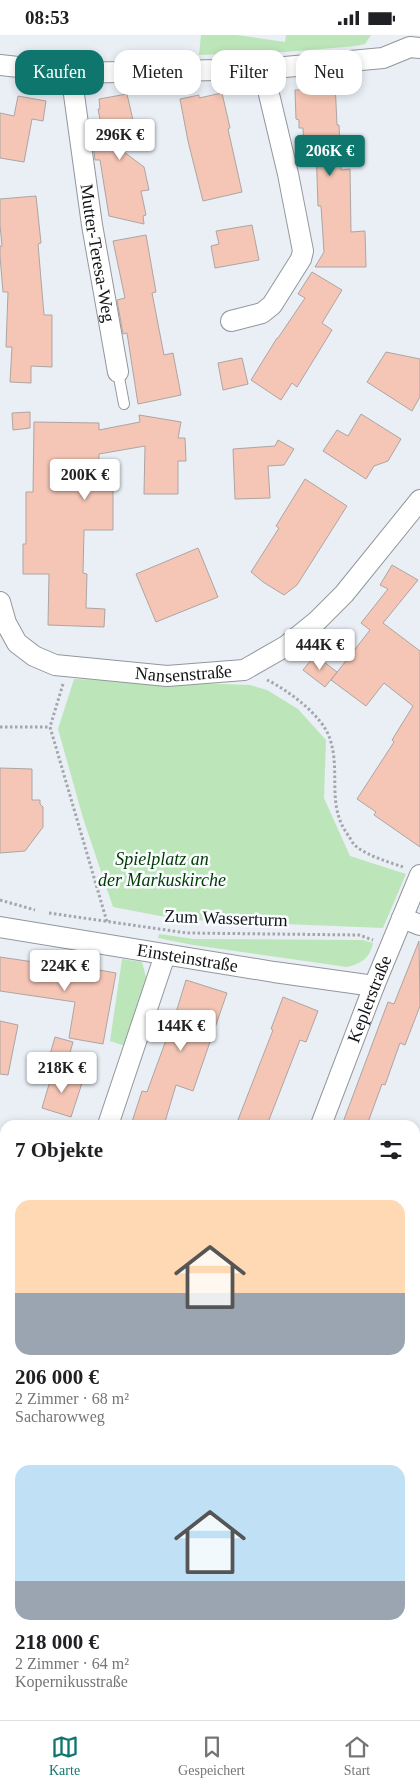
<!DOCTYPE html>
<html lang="de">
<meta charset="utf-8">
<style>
body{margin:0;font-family:Georgia,serif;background:#f6f6f6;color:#202124;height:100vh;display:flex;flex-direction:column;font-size:19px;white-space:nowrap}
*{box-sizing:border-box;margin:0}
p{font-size:16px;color:#757577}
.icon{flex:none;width:28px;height:28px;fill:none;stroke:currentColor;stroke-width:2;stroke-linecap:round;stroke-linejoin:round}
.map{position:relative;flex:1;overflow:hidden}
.details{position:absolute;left:0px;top:1085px;width:420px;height:600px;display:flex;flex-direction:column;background:#fff;border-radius:15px 15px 0 0;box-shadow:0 2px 8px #0003}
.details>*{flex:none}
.hud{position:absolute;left:15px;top:15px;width:390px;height:45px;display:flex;gap:10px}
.price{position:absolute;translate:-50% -42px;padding:0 11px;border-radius:5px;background:#fff;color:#222;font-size:16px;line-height:32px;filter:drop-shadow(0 1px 2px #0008)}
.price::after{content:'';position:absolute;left:50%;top:30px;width:15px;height:11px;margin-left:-8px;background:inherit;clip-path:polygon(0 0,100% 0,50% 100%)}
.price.selected{background:#0f766e;color:#fff}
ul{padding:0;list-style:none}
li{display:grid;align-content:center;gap:10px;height:265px;padding:0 15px}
li span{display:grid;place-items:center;height:155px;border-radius:15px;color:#555}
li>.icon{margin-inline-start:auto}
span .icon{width:90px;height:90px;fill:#fffc;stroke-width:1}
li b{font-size:21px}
h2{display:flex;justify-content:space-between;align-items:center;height:60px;padding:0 15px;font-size:21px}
.chip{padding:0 18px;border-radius:15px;background:#fff;box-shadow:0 2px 8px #0003;font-size:18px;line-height:45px}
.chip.selected{background:#0f766e;color:#fff}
.status{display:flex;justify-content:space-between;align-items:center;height:35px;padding:0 25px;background:#fff;direction:ltr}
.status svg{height:14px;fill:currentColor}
.dock{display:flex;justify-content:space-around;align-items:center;height:70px;border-top:1px solid #e0e0e0;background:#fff;font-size:14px;color:#757577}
.dock a{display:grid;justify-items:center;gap:2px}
.dock .selected{color:#0f766e}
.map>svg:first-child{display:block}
.green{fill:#bce6b9}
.building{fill:#f5c6b6;stroke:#ada5a3}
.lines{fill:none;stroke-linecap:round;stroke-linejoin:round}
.service-casing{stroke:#92979d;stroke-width:12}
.minor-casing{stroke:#92979d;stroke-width:22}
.tertiary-casing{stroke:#92979d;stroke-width:28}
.path{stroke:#a3a7ac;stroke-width:3;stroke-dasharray:2.5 2.5;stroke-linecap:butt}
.service{stroke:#fff;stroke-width:10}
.minor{stroke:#fff;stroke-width:20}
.tertiary{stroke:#fff;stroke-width:26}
.labels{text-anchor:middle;stroke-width:5;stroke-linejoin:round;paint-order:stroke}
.street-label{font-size:18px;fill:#111315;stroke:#f9fcfe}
.park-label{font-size:18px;font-style:italic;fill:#003b02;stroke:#f9fcfe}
</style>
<div class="status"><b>08:53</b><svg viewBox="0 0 49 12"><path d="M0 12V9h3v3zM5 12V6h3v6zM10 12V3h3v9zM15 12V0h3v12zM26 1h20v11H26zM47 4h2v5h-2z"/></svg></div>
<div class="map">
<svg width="420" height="1685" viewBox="0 0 420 1685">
<rect width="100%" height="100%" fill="#e9eff5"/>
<g class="green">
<polygon points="201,0 237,0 285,7 286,0 371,0 365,9 356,11 285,17 199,20"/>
<polygon points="74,644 250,650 267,655 298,674 326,705 324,763 350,821 406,839 383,893 207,886 160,881 113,872 83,783 58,694"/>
<path d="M159,899L194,904L363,905L373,908C370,923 361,929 347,932L193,910L158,903Z"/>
<polygon points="122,924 142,927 147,946 125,1011 110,1006"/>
<polygon points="277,1680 398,1680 380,1685 262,1685"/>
</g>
<g class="building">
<polygon points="313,47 335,47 337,90 339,90 341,135 350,134 351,197 365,196 366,232 315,232 324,217 321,171 318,171 316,112 304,113 303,93 299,93 299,85 296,84 295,55 313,55"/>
<polygon points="222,58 230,93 228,94 242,157 203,166 188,106 180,64 199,60 199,63"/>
<polygon points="127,59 138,107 116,111 144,132 149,155 141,156 146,180 143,181 144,189 109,181 100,125 95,125 93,108 104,105 98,74 100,74 99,64"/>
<polygon points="18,61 46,66 43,86 32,84 24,127 0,123 0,78 14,81"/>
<polygon points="36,161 41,208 38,209 44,280 52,280 52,332 31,331 31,348 10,347 12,312 6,312 8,257 3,257 0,221 0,211 2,211 0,190 0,164"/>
<polygon points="252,190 259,225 215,233 211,211 219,209 216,196"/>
<polygon points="146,200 156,257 152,258 164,320 173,318 181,360 138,369 127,298 123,299 117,265 125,263 113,206"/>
<polygon points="312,237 342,255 322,288 332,295 297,352 292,348 281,365 251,345 277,303 278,303 305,263 298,259"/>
<polygon points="386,317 420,324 420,362 412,376 367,347"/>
<polygon points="242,323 248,349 223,355 218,328"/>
<polygon points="30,377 30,393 13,395 12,378"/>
<polygon points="361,379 401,404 388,426 374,431 366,444 323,416 337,395 348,401"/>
<polygon points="139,380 181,387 178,403 185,403 186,426 178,426 178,459 144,459 145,411 99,419 98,453 113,453 113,495 84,495 83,538 87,539 86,573 105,574 104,592 48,590 49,539 23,539 23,509 26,509 26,457 33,457 34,387 99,388 99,395 140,387"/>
<polygon points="278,405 294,414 284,430 268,431 270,463 235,464 233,414 275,411"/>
<polygon points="305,444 347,471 297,550 284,560 263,547 251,537 279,493 276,491"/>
<polygon points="198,513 218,562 156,587 136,539"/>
<polygon points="392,530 418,545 383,588 420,616 420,812 374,780 376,777 357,764 394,707 392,705 413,671 384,648 366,671 331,645 370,595 361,588 388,554 380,550"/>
<polygon points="315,620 337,637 325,652 303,635"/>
<polygon points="0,733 32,734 32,765 40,765 40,769 43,772 43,792 25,816 0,818"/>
<polygon points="419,906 420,971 405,1010 400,1008 385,1050 382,1049 367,1090 342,1090 388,967 394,969"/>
<polygon points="0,922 81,934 82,932 116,938 103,1009 69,1003 75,967 0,956"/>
<polygon points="186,945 227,958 193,1056 176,1050 164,1090 131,1090 142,1056 147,1057 169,997 170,997"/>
<polygon points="283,962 318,976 306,1007 300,1005 267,1090 236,1090 273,995 271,994"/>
<polygon points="0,986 18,990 8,1040 0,1039"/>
<polygon points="55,1002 73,1007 65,1035 47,1030"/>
<polygon points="53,1036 83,1045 71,1082 42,1073"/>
</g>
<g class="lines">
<defs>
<polyline id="service" points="118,337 124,369"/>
<g id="minor">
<polyline points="0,30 71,38 263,34 383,23 410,12 420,13"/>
<path id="s1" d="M71,38L92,190L118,337"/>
<polyline points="231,286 262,278 272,270 301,224 303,216 288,139 263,34"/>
<path id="s2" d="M0,567L6,588L17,608L34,621L55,630L167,641L244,635L286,611L317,586L344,559L420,465"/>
<polyline points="402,883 420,890"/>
<path id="s3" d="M0,892L274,937L374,951"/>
<polyline points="108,1090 165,920"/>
<path id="s4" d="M321,1090L374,951L420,840"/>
<polyline points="0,1192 5,1195"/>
<polyline points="415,1333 420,1333"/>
</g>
<g id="tertiary">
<polyline points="415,1608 420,1606"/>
<polyline points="207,1685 220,1680"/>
</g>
</defs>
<use href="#service" class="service-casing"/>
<use href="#minor" class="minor-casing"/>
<use href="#tertiary" class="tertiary-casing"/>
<g class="path">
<path d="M267,645C288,655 323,681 330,704C341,737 326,770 348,800C351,804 353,810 357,812C368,821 389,827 403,832"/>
<polyline points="63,649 50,692 107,887"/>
<polyline points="0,692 50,692"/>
<polyline points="0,865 35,875"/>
<polyline points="49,878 187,898 359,900 373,905"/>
<polyline points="415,1455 420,1456"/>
</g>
<use href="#service" class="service"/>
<use href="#minor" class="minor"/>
<use href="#tertiary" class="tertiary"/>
</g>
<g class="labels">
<g class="street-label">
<text dy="6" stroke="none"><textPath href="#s1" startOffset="182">Mutter-Teresa-Weg</textPath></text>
<text dy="6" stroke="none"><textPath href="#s2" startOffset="218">Nansenstraße</textPath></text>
<text transform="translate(226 883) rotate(2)" y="6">Zum Wasserturm</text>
<text dy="6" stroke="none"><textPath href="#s3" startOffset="190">Einsteinstraße</textPath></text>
<text dy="6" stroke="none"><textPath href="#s4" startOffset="135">Keplerstraße</textPath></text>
</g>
<g class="park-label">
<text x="162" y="830">Spielplatz an<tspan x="162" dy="21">der Markuskirche</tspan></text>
</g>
</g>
</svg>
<b class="price" style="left:120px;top:126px">296K €</b>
<b class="price selected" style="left:330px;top:142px">206K €</b>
<b class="price" style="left:85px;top:466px">200K €</b>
<b class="price" style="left:320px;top:636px">444K €</b>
<b class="price" style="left:65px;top:957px">224K €</b>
<b class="price" style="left:181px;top:1017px">144K €</b>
<b class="price" style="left:62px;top:1059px">218K €</b>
<div class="hud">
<a class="chip selected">Kaufen</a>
<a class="chip">Mieten</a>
<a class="chip">Filter</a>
<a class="chip">Neu</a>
</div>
<section class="details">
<h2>7 Objekte<svg class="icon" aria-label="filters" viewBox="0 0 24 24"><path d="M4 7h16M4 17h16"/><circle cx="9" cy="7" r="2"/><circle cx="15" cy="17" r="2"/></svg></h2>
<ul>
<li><span style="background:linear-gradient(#ffd9b3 60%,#9aa5b1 0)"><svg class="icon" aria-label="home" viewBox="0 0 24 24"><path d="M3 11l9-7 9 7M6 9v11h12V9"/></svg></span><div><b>206 000 €</b><p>2 Zimmer · 68 m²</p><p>Sacharowweg</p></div></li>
<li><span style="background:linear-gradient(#bfe0f5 75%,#9aa5b1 0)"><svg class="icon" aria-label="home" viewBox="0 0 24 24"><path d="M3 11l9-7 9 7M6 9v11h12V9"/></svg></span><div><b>218 000 €</b><p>2 Zimmer · 64 m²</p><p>Kopernikusstraße</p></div></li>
</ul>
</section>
</div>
<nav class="dock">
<a class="selected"><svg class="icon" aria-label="map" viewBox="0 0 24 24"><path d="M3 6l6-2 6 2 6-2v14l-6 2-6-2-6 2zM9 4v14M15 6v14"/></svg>Karte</a>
<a><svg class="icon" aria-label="saved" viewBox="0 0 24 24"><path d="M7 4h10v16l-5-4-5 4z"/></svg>Gespeichert</a>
<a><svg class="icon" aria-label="home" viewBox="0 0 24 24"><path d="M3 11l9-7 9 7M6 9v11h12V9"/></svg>Start</a>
</nav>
